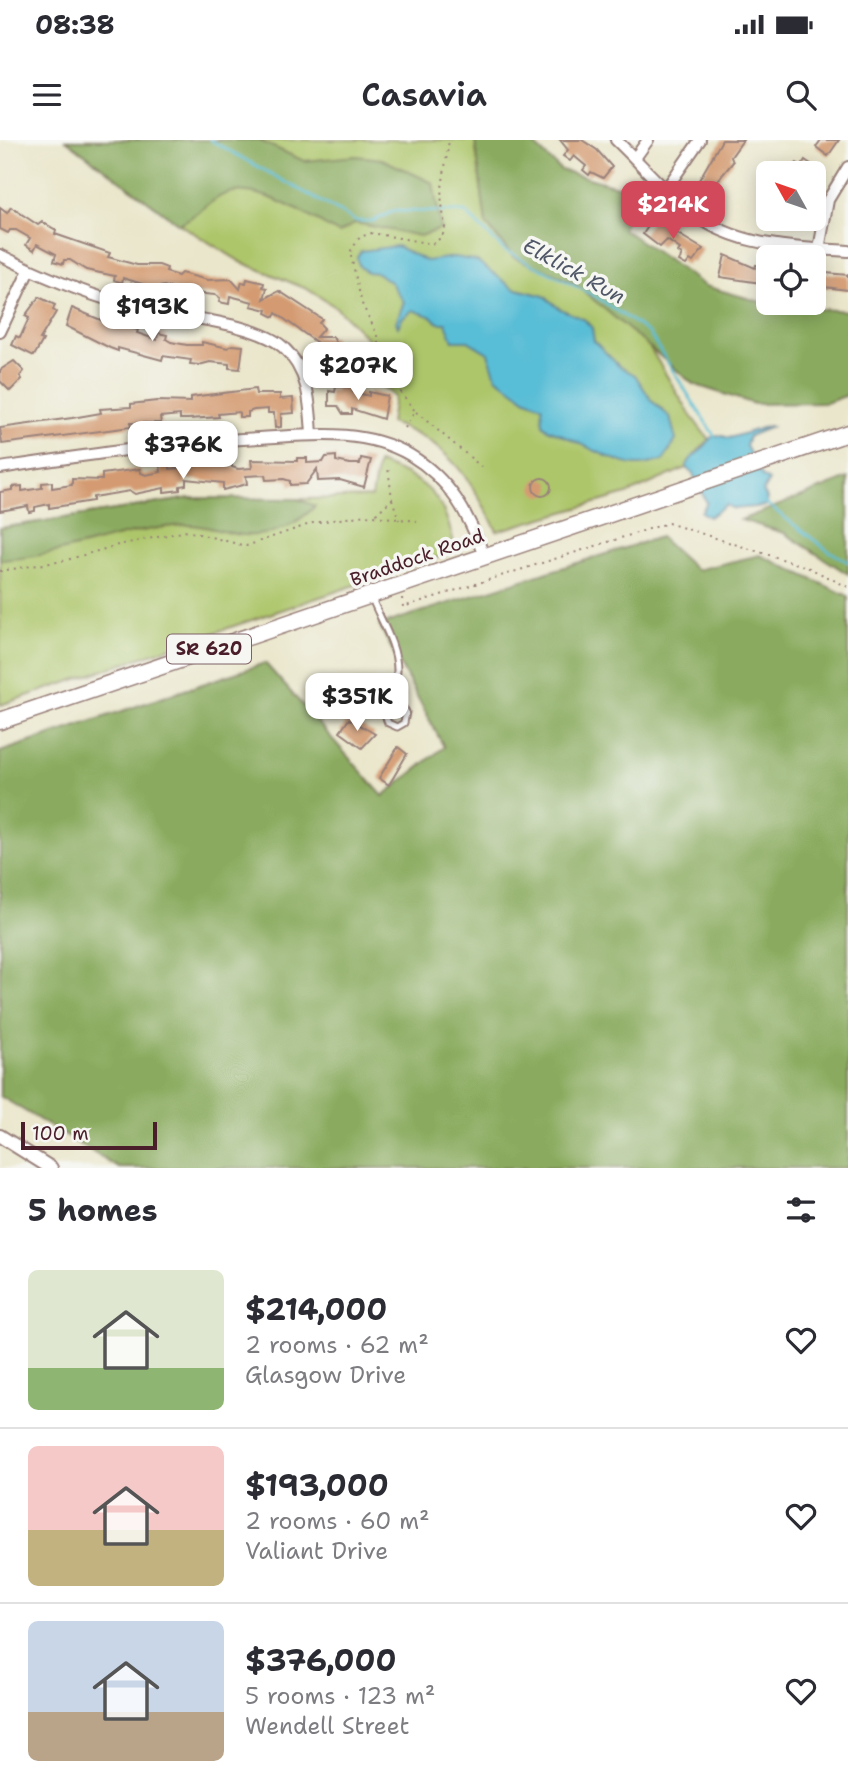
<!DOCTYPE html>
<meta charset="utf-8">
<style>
body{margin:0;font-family:"Shantell Sans",sans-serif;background:#f7f7f7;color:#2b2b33;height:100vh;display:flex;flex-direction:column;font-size:26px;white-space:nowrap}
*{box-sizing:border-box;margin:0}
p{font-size:23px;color:#7c7c81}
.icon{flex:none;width:38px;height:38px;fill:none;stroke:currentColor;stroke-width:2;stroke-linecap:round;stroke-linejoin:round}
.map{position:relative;height:1028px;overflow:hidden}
.panel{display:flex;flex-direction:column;background:#fff;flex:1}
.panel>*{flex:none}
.needle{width:46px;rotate:310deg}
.fabs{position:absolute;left:756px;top:21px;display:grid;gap:14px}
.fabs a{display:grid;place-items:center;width:70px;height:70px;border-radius:10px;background:#fff;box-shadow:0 4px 18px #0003;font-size:35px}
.scale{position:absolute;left:21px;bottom:18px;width:136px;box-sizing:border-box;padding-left:7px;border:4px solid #4a1f2b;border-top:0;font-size:19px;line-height:24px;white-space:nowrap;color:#4a1f2b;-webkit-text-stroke:5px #f6f6f2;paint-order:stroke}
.price{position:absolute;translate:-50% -60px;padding:0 16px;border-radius:14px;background:#fff;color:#222;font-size:23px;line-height:46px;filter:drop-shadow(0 2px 4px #0008)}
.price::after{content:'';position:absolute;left:50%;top:42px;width:21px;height:16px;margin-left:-10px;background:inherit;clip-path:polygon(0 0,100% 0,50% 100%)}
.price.on{background:#d1495b;color:#fff}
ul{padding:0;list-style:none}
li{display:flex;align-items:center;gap:21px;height:175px;padding:0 28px}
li+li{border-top:2px solid #e1e1e2}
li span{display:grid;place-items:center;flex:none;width:196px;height:140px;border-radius:10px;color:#555}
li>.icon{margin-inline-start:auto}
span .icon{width:84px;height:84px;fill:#fffc;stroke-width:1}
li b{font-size:30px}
h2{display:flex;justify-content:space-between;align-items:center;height:84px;padding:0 28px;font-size:30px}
.status{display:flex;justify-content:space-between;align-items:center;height:49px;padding:0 35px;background:#fff;direction:ltr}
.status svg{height:19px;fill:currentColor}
header{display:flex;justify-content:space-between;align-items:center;height:91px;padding:0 28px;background:#fff;font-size:32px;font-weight:600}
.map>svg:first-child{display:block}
.green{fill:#adc66b;stroke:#7c724b;stroke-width:2}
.forest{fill:#8aab5f;stroke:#6a6545;stroke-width:2}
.water{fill:#58bdd6;stroke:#516e80;stroke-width:2}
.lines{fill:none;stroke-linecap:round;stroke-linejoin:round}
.stream{stroke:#58bdd6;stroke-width:2.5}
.building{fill:#d49b72}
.service-casing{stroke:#9a827b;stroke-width:9}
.minor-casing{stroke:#9a827b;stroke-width:14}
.tertiary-casing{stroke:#9a827b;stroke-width:16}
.primary-casing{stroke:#9a827b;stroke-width:19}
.path{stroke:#9a827b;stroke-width:2;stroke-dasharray:2 5;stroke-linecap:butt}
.service{stroke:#fff;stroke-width:5}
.minor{stroke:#fff;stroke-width:10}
.tertiary{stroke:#fff;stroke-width:12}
.primary{stroke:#fff;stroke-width:16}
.labels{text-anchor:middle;stroke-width:7;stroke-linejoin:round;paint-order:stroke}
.shield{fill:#f6f6f2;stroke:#7e6067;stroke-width:2}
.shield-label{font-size:18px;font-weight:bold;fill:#4a1f2b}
.street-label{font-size:19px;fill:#4a1f2b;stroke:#f6f6f2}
.water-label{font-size:21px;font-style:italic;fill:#4f5667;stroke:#f6f6f2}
</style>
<div class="status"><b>08:38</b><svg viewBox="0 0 49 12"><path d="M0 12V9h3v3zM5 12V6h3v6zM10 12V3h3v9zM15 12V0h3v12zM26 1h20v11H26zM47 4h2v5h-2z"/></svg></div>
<header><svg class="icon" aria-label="menu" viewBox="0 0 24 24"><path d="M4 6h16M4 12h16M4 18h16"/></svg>Casavia<svg class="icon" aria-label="search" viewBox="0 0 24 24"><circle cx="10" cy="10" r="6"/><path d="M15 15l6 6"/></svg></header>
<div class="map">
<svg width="848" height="1028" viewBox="0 0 848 1028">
<rect width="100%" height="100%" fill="#f6f6f2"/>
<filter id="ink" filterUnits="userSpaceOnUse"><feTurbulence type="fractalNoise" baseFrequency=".0143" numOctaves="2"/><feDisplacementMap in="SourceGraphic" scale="14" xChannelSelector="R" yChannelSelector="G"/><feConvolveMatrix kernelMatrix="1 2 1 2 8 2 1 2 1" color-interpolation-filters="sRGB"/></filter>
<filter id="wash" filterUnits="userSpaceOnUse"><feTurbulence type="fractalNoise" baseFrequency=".00686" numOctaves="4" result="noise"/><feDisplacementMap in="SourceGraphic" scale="28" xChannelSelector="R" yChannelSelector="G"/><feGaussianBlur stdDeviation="1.57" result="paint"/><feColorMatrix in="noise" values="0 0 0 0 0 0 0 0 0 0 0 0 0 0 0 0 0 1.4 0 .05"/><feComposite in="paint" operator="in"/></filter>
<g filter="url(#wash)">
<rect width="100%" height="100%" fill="#eae6cb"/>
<g class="green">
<path d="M66,0H475L486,84L513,117L574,143L647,203L691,276L709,300L696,313L686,328L627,354L497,391C471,339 448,302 390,283L394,257L373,238L368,199L337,168L307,149L241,122L179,84Z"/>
<path d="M378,323C432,342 443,356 456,411L0,565V388L191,358L270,360L372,357Z"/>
</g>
<g class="forest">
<path d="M66,0H258L304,21L356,16L382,19L433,43L441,89L420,96L355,83L339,93C310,78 252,38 221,56C205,65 198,75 179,84Z"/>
<polygon points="475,0 529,0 561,30 620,47 636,62 623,89 705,146 775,166 848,171 848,255 826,263 754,264 693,244 574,143 513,116 486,84"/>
<polygon points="848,338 848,434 784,393 741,380"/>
<path d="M191,358L297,359L315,366C303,379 283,391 264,394C232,400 210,383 185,385C122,389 63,417 0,420V388Z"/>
<polygon points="660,397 696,430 760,415 848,456 848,1028 119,1028 0,956 0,612 265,523 383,656 444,607 379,485"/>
</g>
<g class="water">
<path d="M397,106L426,121L455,117L477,121L513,148L544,156L560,169L584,179L592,188L594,201L619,226L635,235L652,261L670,277L676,300L663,321C654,322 644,326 635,325C614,324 570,296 547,289L543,285L542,266L525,259L496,237L488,213L468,201H453L446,183H438L432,177L413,170L402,178L398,187L396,182L404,162L391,143L378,133L367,132L359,126L357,117L361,111Z"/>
<path d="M768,286L771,287L749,296L746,306L762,336L769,341L763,351L767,358L765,366L734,369L726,365L709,377L701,372L707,363L693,334L686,328C690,313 706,311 710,298L718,295L730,298Z"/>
</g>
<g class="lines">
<g class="stream">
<polyline points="210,0 356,81 373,81 394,71 465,72 504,110 598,158 649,193 715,297"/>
<polyline points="763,361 826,409 848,422"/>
</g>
</g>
<g id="blocks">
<g class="building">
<polygon points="560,0 582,0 597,10 612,27 603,38 591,32 589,35 583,30 586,26 574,16 570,21 563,16 568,10"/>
<polygon points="722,0 743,0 731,17 733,22 715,44 717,49 707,56 695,47"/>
<polygon points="821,0 839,0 828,16 816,7"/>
<polygon points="805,20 824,33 796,33 791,28 797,23 801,26"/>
<polygon points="11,67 38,85 42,82 56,90 55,94 110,113 108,117 137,125 159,125 167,128 166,132 178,136 181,133 208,140 231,139 240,149 242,142 246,143 247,139 264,143 263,147 267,148 264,159 279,151 322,179 319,183 324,188 316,197 333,197 344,217 332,225 321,216 318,218 312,210 320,205 276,173 274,177 266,173 267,170 251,166 253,162 230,156 229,164 219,162 220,158 215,155 195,153 185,158 176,156 177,150 164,146 155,148 154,152 144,150 146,145 123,138 122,143 114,140 115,136 86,130 70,120 64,120 63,124 54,121 56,114 37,104 34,110 26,105 30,98 16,90 10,90 8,93 0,89 0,68 7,73"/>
<polygon points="653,79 703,109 693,122 690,120 686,125 679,121 682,115 678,112 680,109 667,100 660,107 643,94"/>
<polygon points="725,115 755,128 756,125 768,127 768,144 720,137"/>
<polygon points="814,132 848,135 848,150 824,147 824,150 814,150"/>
<polygon points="39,157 55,165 53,170 56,172 40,199 43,200 34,216 12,205 16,196 20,198 29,178 25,176"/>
<polygon points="72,168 108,183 138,190 137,193 157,200 158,193 167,195 166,199 171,202 187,205 202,205 202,202 228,208 232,205 243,206 240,229 229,228 229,224 210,222 199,225 190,224 191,220 163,216 162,220 118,208 118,211 110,208 66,186"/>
<polygon points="14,221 24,231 20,236 22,239 10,251 0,241 0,230"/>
<polygon points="336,247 352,247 353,252 369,256 369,252 387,256 383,279 352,269 352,274 343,274 338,266 329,266 329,251 335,252"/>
<polygon points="255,249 256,254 280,254 280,259 293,258 294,273 281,274 281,287 275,288 274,273 268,273 268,269 254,270 248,272 248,277 239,277 239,272 218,274 219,277 188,279 180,279 180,275 160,277 161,283 130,283 131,287 2,304 0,288 72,278 101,273 100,269 131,267 131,264 157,261 191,262 191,257"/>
<polygon points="336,316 336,321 350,324 360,324 361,318 371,320 364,347 340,340 318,341 317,329 306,344 290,345 290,341 284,339 266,340 265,335 246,336 247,344 223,350 223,343 186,339 186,345 180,346 180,350 164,352 164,348 135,354 130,351 93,357 93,361 49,368 49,364 35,367 35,371 29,372 28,366 0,371 0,352 12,350 12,347 22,346 22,351 42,348 42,343 52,342 52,348 72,345 72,339 102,340 102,334 140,329 141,333 146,335 161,332 160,325 170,324 170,329 192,327 192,324 232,323 232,327 238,329 252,328 251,320 297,321 297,318 307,318 307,323 323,322 326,317"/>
<circle cx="542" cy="347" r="9"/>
<polygon points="349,579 375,594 362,608 340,592"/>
<polygon points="398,607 407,614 389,645 379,638"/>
</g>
</g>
</g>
<g filter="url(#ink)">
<use href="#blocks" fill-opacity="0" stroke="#9a827b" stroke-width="2"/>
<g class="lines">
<defs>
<path id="service" d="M371,456C380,480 397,504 397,530C397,552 378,560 388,583L397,587L404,583L406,572L391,549"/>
<g id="minor">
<path d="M616,0C638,21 658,44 681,64C728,107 788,107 848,111"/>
<polyline points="635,18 648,0"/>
<polyline points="666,49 700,0"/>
<polyline points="819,109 828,60 848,27"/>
<path d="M0,115C38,134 78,151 119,163C162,176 253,180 283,207C309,231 310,262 312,295"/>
<polyline points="0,192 29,130"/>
<path d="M0,328C87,315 172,302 260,298C311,295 364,288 410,315C450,339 469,375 484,416"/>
</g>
<polyline id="tertiary" points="0,996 51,1028"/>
<polyline id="primary" points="0,581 848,293"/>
</defs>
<use href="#service" class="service-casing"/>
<use href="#minor" class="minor-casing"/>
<use href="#tertiary" class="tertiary-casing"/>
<use href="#primary" class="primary-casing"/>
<g class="path">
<polyline points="416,272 485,330"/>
<polyline points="405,288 415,271 383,229 378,196 362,164 350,112 360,97 372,93 432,104 442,97 445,88 441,55 449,0"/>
<polyline points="392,359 399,380"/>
<polyline points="376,374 392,359 388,327"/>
<polyline points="0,431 63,421 118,405 187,391 246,406 313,383 366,375 417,381"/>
<polyline points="402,458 403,467 668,383 807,427 848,447"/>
</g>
<use href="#service" class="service"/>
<use href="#minor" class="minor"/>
<use href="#tertiary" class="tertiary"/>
<use href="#primary" class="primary"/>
</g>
</g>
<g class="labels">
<rect class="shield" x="167" y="494.5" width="84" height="29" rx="5"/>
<g class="shield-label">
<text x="209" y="515">SR 620</text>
</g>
<g class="street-label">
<text transform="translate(417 417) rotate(-19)" y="7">Braddock Road</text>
</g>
<g class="water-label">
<text transform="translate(574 131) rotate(29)" y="7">Elklick Run</text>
</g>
</g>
</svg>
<div class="fabs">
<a><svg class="needle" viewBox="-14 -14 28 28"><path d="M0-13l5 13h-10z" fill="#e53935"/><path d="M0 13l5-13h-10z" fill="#7c7c81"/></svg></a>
<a><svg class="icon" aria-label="locate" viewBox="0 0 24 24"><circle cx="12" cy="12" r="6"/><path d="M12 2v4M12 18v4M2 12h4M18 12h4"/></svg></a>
</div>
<div class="scale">100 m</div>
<b class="price on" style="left:673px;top:101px">$214K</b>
<b class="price" style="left:152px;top:203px">$193K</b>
<b class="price" style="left:358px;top:262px">$207K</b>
<b class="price" style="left:183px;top:341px">$376K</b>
<b class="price" style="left:357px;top:593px">$351K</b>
</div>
<section class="panel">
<h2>5 homes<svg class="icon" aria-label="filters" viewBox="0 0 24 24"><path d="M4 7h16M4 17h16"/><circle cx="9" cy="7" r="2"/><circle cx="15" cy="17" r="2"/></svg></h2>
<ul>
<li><span style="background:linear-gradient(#dfe7d0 70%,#8fb573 0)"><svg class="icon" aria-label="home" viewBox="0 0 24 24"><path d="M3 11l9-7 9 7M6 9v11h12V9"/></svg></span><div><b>$214,000</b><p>2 rooms · 62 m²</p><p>Glasgow Drive</p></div><svg class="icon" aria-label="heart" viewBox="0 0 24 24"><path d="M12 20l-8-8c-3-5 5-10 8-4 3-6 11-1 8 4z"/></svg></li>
<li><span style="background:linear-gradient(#f6c9c9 60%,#c2b280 0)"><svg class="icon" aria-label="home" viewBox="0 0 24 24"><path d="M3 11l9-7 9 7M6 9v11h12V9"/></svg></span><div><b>$193,000</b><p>2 rooms · 60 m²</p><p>Valiant Drive</p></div><svg class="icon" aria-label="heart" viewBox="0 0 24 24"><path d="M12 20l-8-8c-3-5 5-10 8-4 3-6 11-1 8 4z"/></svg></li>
<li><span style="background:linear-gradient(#c9d6e8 65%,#b9a48a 0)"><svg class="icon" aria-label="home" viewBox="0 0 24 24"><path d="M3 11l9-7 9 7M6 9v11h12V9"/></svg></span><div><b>$376,000</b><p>5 rooms · 123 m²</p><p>Wendell Street</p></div><svg class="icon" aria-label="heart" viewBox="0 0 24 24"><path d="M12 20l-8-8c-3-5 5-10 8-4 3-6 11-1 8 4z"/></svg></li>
</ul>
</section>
